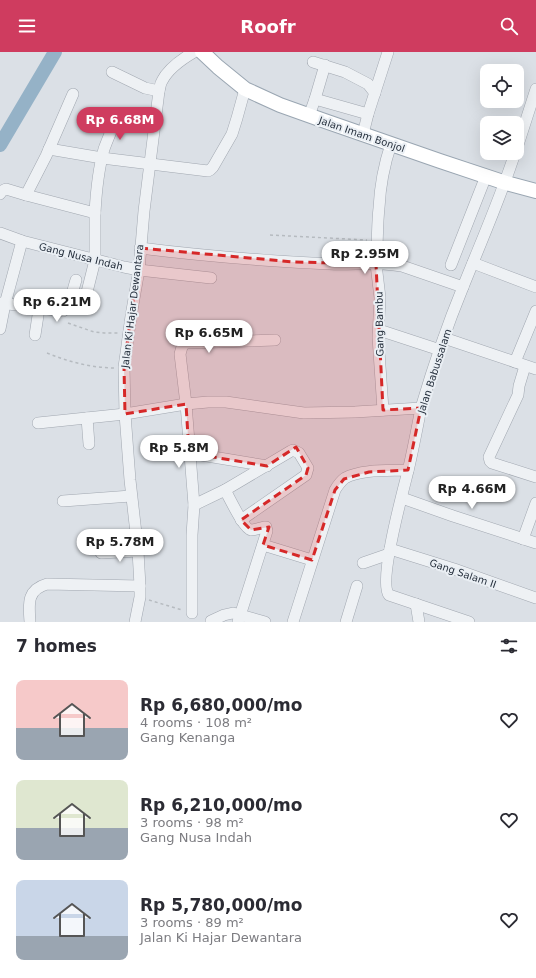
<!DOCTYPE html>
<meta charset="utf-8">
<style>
body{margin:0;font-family:"DejaVu Sans",sans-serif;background:#f2f2f3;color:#2b2b33;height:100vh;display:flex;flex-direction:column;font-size:15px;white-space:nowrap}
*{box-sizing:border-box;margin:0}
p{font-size:13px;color:#7c7c81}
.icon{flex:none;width:22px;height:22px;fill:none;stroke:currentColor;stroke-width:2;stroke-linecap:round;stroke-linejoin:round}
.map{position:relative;height:570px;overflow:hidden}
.drawer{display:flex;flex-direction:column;background:#fff;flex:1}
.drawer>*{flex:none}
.controls{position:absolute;left:480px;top:12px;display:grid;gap:8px}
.controls a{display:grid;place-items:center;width:44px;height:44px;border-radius:8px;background:#fff;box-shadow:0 4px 16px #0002;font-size:20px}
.price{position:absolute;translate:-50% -34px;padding:0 9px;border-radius:14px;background:#fff;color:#222;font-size:13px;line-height:26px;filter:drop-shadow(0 1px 2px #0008)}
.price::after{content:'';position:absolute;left:50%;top:24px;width:12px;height:9px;margin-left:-6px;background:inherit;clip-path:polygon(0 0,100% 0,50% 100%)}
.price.on{background:#cf3c5f;color:#fff}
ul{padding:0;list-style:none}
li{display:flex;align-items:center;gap:12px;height:100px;padding:0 16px}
li span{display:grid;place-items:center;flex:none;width:112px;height:80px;border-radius:8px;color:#555}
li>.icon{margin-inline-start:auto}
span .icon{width:48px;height:48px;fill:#fffc;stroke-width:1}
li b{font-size:17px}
h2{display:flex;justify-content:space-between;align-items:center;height:48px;padding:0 16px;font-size:17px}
header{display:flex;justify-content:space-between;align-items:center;height:52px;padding:0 16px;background:#cf3c5f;color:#fff;font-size:18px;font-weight:700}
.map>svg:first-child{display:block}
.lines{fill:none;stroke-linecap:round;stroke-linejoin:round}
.river{stroke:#95b2c7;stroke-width:14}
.minor-casing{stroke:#a1a7b0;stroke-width:12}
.major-casing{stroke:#9aa6b2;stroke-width:16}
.path{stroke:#b6bbc0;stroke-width:1.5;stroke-dasharray:3 3;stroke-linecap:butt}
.minor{stroke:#eef1f4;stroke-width:11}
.major{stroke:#fff;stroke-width:14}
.marked{fill:#d62828;fill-opacity:0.2;stroke:#d62828;stroke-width:3;stroke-dasharray:8 5;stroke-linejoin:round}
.labels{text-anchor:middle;stroke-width:4;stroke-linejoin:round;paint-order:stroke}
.street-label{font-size:10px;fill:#252f3c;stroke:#eaeff4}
</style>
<header><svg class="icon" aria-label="menu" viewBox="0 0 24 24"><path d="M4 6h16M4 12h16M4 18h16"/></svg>Roofr<svg class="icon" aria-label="search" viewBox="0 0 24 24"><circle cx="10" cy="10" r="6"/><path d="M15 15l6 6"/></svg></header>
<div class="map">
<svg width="536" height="570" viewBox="0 0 536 570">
<rect width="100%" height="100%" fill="#dbe0e6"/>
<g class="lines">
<polyline class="river" points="0,93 55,0"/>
<defs>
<g id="minor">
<polyline points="313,10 345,20 368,32 375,41"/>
<polyline points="112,20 145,36 159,39"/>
<polyline points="315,47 368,62"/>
<polyline points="309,64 315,47 325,13"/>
<polyline points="363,82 368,62 388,0"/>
<polyline points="517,96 536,37"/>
<polyline points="49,97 102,106 208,119 210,118 213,115 232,82 237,66 245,37"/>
<polyline points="0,142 2,139 6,137 26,143"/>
<path d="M95,161C96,142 99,115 104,97C108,86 113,75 117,65"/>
<polyline points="0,181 22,189 124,215 139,218 211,226"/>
<path d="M140,196C203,204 267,209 330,212C351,213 373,210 394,213L402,214L463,235"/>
<polyline points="473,211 536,235"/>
<polyline points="451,213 486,124"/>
<path d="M0,251L63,259C70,254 73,237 76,228"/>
<polyline points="68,251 81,253 84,252 95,208 95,161 26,143 46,104 73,42"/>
<polyline points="0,277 5,252 22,189"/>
<polyline points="379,278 440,298"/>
<polyline points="35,283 39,257"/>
<polyline points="444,286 536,317"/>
<polyline points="515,310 536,259"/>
<polyline points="525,314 519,334 518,343 489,405 490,409 492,411 536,425"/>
<path d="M383,358L378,285L380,246L376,212V206C378,189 377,173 379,156C380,135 384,113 391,92"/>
<polyline points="87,366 89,392"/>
<polyline points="38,371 125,362 186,352 208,350 226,350 304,361 355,360 421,356"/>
<polyline points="189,401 267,414"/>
<path d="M225,438C229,445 244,477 251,478C255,478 260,476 264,475H266L267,479L238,570"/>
<polyline points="402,446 453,464 536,491"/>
<polyline points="63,449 131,444"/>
<polyline points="194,453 225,438 291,399 293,398 299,401 308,416 306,423 241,468"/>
<polyline points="523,487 536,451"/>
<polyline points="263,493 312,508"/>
<polyline points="390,497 454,517 536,546"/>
<polyline points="101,501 138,499"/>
<polyline points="363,511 389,502"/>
<polyline points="416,552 419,570"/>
<polyline points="192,561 192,483 194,453 186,352 180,302 182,295 184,292 188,291 275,288"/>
<polyline points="211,569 224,563 233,561 265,570"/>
<path d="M30,570C29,553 26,538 47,532L140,534"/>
<path d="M135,570L140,545V534L138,499L130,428L125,362L124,315L126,301L131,264L139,218L144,159L159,39C160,36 160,32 162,29C168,17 182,7 194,0"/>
<path d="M293,570L335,438C338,433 341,429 345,426C362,417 389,419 408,418"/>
<polyline points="346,570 357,534"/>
<path d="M469,570L389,543C378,530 403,439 408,419C413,398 417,377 421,356C433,315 447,274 463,235C481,190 500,147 515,101"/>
</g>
<polyline id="major" points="202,0 218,15 245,37 280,53 322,68 440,109 506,131 536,139"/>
</defs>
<use href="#minor" class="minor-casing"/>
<use href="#major" class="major-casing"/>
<g class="path">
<polyline points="270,183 367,188"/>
<polyline points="68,271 94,280 104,281 119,281"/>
<path d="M47,301C69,310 92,316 116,316"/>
<polyline points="149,548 182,558"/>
</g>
<use href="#minor" class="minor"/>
<use href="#major" class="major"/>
</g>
<path class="marked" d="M140,196L294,210L376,212L383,358L421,356L408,418L369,420L344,427L335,438L312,508L263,493L269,475L251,478L241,468L306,423L308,416L296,395L267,414L189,401L186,352L125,362L124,315Z"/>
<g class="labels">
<g class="street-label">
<text transform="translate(362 82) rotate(19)" y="4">Jalan Imam Bonjol</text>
<text transform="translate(81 204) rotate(14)" y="4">Gang Nusa Indah</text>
<text transform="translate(132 254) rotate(-83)" y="4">Jalan Ki Hajar Dewantara</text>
<text transform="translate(379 272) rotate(-91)" y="4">Gang Bambu</text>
<text transform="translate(434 319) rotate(-72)" y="4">Jalan Babussalam</text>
<text transform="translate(463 521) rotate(19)" y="4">Gang Salam II</text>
</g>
</g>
</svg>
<div class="controls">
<a><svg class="icon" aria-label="locate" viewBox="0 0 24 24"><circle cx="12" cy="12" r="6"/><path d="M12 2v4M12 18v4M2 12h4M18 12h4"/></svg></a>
<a><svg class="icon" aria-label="layers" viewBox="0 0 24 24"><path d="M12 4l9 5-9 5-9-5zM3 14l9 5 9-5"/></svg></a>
</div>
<b class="price on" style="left:120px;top:89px">Rp 6.68M</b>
<b class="price" style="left:365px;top:223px">Rp 2.95M</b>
<b class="price" style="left:57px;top:271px">Rp 6.21M</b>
<b class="price" style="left:209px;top:302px">Rp 6.65M</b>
<b class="price" style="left:179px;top:417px">Rp 5.8M</b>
<b class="price" style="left:472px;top:458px">Rp 4.66M</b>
<b class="price" style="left:120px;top:511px">Rp 5.78M</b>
</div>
<section class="drawer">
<h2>7 homes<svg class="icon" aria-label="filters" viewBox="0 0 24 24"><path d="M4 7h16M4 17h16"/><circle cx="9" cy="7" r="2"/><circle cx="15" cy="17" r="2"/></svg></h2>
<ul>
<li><span style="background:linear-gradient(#f6c9c9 60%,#9aa5b1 0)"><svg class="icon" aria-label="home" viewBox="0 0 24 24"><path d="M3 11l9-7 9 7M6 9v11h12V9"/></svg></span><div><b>Rp 6,680,000/mo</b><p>4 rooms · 108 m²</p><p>Gang Kenanga</p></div><svg class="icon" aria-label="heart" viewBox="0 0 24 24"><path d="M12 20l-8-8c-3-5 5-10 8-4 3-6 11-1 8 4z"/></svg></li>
<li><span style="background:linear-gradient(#dfe7d0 60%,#9aa5b1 0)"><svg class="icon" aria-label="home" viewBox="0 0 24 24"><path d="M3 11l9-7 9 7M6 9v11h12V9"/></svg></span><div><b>Rp 6,210,000/mo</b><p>3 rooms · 98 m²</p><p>Gang Nusa Indah</p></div><svg class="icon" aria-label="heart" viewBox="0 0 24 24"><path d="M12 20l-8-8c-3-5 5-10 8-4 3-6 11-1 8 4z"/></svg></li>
<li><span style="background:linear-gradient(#c9d6e8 70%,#9aa5b1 0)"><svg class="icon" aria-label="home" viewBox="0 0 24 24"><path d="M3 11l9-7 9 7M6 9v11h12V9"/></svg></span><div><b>Rp 5,780,000/mo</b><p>3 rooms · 89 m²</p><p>Jalan Ki Hajar Dewantara</p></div><svg class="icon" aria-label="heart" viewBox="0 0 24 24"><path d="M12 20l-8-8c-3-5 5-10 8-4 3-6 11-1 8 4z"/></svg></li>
</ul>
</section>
